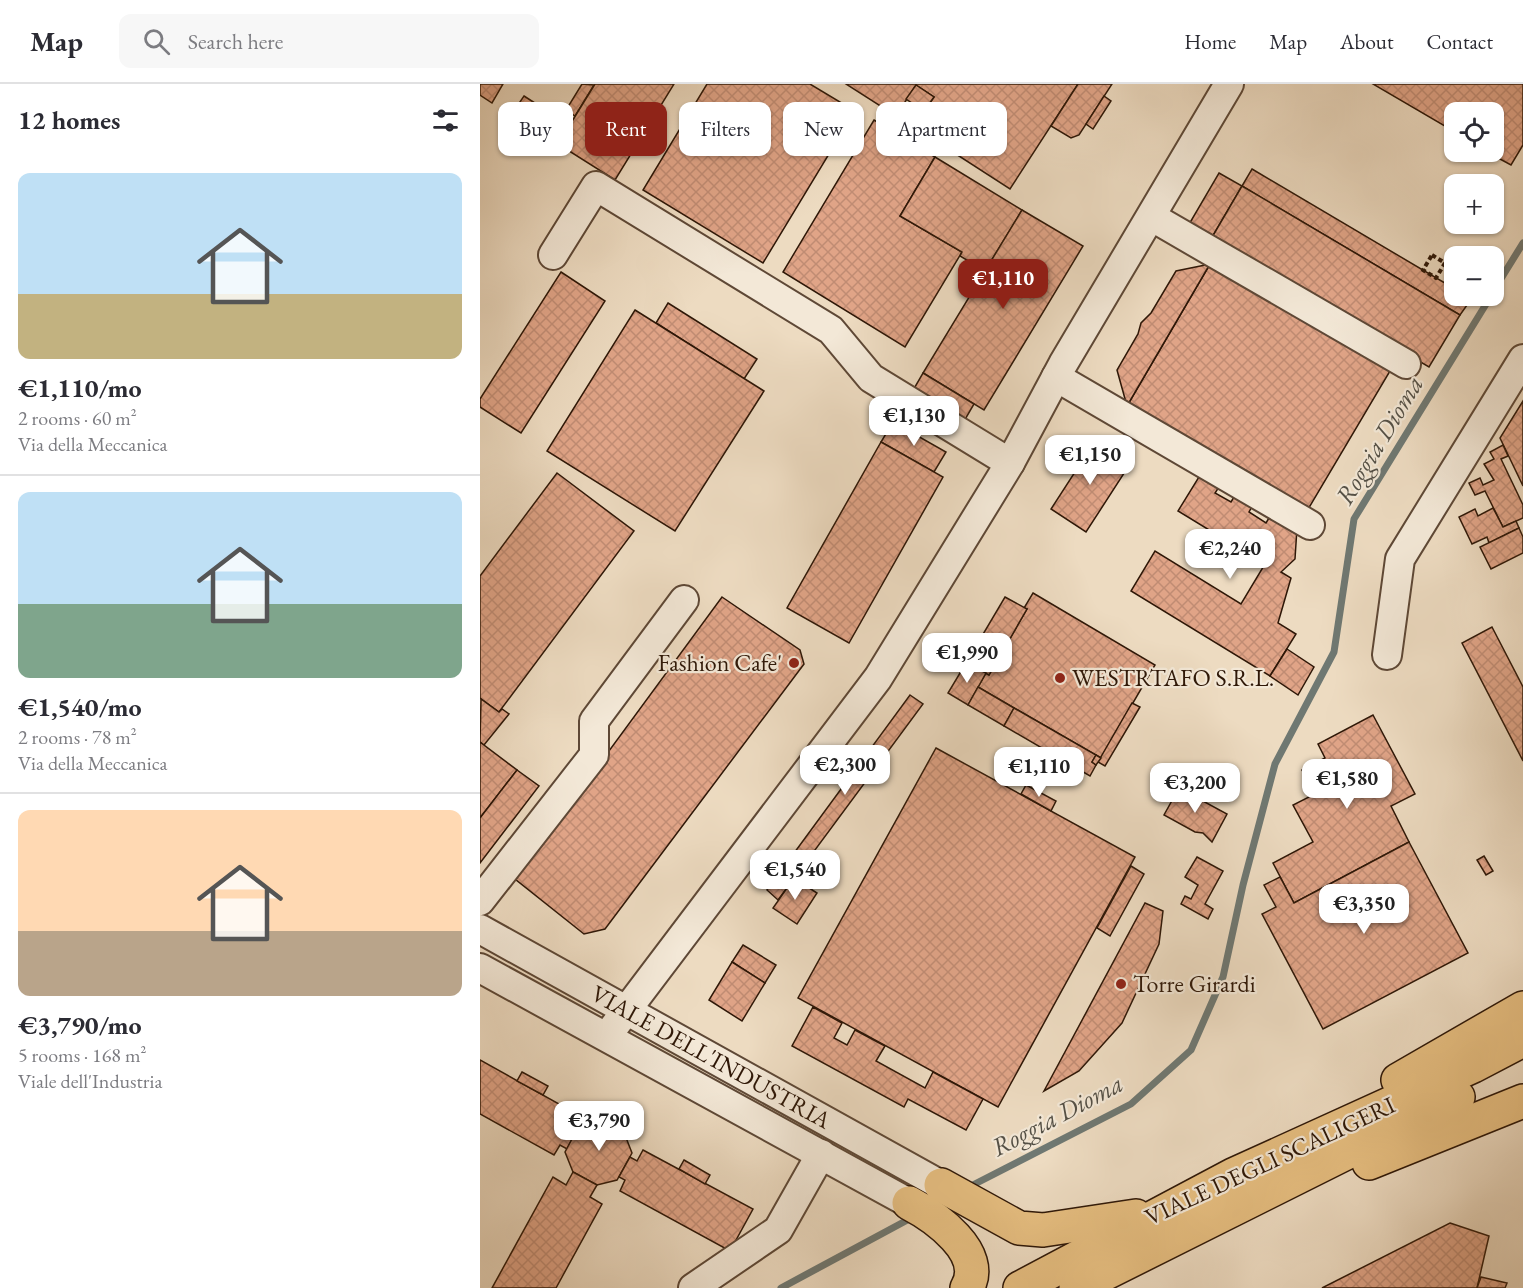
<!DOCTYPE html>
<meta charset="utf-8">
<style>
body{margin:0;font-family:"EB Garamond",serif;background:#f7f7f7;color:#2b2b33;height:100vh;display:flex;flex-direction:column;font-size:22px;white-space:nowrap}
*{box-sizing:border-box;margin:0}
p{font-size:20px;color:#7c7c81}
.icon{flex:none;width:33px;height:33px;fill:none;stroke:currentColor;stroke-width:2;stroke-linecap:round;stroke-linejoin:round}
.map{position:relative;flex:1;overflow:hidden}
.panel{display:flex;flex-direction:column;background:#fff;width:480px}
.panel>*{flex:none}
.banner{position:absolute;left:18px;top:18px;width:570px;height:54px;display:flex;gap:12px}
.buttons{position:absolute;left:964px;top:18px;display:grid;gap:12px}
.buttons a{display:grid;place-items:center;width:60px;height:60px;border-radius:12px;background:#fff;box-shadow:0 2px 4px #0004;font-size:30px}
.price{position:absolute;translate:-50% -51px;padding:0 14px;border-radius:12px;background:#fff;color:#222;font-size:20px;line-height:39px;filter:drop-shadow(0 2px 3px #0008)}
.price::after{content:'';position:absolute;left:50%;top:36px;width:18px;height:14px;margin-left:-9px;background:inherit;clip-path:polygon(0 0,100% 0,50% 100%)}
.price.active{background:#8f2418;color:#fff}
ul{padding:0;list-style:none}
li{display:grid;align-content:center;gap:12px;height:318px;padding:0 18px}
li+li{border-top:2px solid #e1e1e2}
li span{display:grid;place-items:center;height:186px;border-radius:12px;color:#555}
li>.icon{margin-inline-start:auto}
span .icon{width:108px;height:108px;fill:#fffc;stroke-width:1}
li b{font-size:26px}
h2{display:flex;justify-content:space-between;align-items:center;height:72px;padding:0 18px;font-size:26px}
.chip{padding:0 21px;border-radius:12px;background:#fff;box-shadow:0 2px 4px #0004;font-size:21px;line-height:54px}
.chip.active{background:#8f2418;color:#fff}
header{display:flex;align-items:center;gap:36px;box-sizing:border-box;height:84px;padding:0 30px;background:#fff;border-bottom:2px solid #e1e1e2}
header strong{font-size:28px}
nav{display:flex;gap:33px;margin-inline-start:auto;font-size:21px}
.search{width:420px;height:54px;background:#f7f7f7;display:flex;align-items:center;gap:15px;box-sizing:border-box;padding:0 21px;border-radius:12px;color:#7c7c81;font-size:22px}
main{display:flex;flex:1;min-height:0}
.map>svg:first-child{display:block}
.lines{fill:none;stroke-linecap:round;stroke-linejoin:round}
.stream{stroke:#6f7872;stroke-width:7}
.building{fill:url(#building-cross-hatch);stroke:#2e1707;stroke-width:1.5}
.minor-casing{stroke:#5e4836;stroke-width:32}
.highway-casing{stroke:#2e1707;stroke-width:36}
.path{stroke:#2e1707;stroke-width:4;stroke-dasharray:4.5 3;stroke-linecap:butt}
.minor{stroke:#f3e8d7;stroke-width:28}
.highway{stroke:#e6be80;stroke-width:33}
.poi-dot{fill:#8f2418;stroke:#f3e8d7;stroke-width:2}
.labels{text-anchor:middle;stroke-width:4.5;stroke-linejoin:round;paint-order:stroke}
.poi-label{font-size:24px;fill:#2e1707;stroke:#f3e8d7;text-anchor:start}
.street-label{font-size:24px;fill:#2e1707;stroke:#f3e8d7}
.water-label{font-size:26px;font-style:italic;fill:#545046;stroke:#f3e8d7}
</style>
<header>
<strong>Map</strong>
<div class="search"><svg class="icon" aria-label="search" viewBox="0 0 24 24"><circle cx="10" cy="10" r="6"/><path d="M15 15l6 6"/></svg>Search here</div>
<nav><a>Home</a><a>Map</a><a>About</a><a>Contact</a></nav>
</header>
<main>
<section class="panel">
<h2>12 homes<svg class="icon" aria-label="filters" viewBox="0 0 24 24"><path d="M4 7h16M4 17h16"/><circle cx="9" cy="7" r="2"/><circle cx="15" cy="17" r="2"/></svg></h2>
<ul>
<li><span style="background:linear-gradient(#bfe0f5 65%,#c2b280 0)"><svg class="icon" aria-label="home" viewBox="0 0 24 24"><path d="M3 11l9-7 9 7M6 9v11h12V9"/></svg></span><div><b>€1,110/mo</b><p>2 rooms · 60 m²</p><p>Via della Meccanica</p></div></li>
<li><span style="background:linear-gradient(#bfe0f5 60%,#7fa58c 0)"><svg class="icon" aria-label="home" viewBox="0 0 24 24"><path d="M3 11l9-7 9 7M6 9v11h12V9"/></svg></span><div><b>€1,540/mo</b><p>2 rooms · 78 m²</p><p>Via della Meccanica</p></div></li>
<li><span style="background:linear-gradient(#ffd9b3 65%,#b9a48a 0)"><svg class="icon" aria-label="home" viewBox="0 0 24 24"><path d="M3 11l9-7 9 7M6 9v11h12V9"/></svg></span><div><b>€3,790/mo</b><p>5 rooms · 168 m²</p><p>Viale dell'Industria</p></div></li>
</ul>
</section>
<div class="map">
<svg width="1043" height="1204" viewBox="0 0 1043 1204">
<defs>
<pattern id="building-cross-hatch" width="8" height="8" patternUnits="userSpaceOnUse" patternTransform="scale(1.5)"><rect width="8" height="8" fill="#e0a487"/><path d="M0 0l8 8M0 8l8-8" fill="none" stroke="#c08c73"/></pattern>
</defs>
<rect width="100%" height="100%" fill="#eddbc1"/>
<filter id="stains"><feTurbulence type="fractalNoise" baseFrequency=".00333" numOctaves="4"/><feColorMatrix values="0 0 0 0 .2 0 0 0 0 .09 0 0 0 0 .02 0 0 0 .5 -.17"/></filter>
<radialGradient id="worn" r=".72"><stop offset=".6" stop-color="#630" stop-opacity="0"/><stop offset="1" stop-color="#630" stop-opacity=".3"/></radialGradient>
<g class="lines">
<g class="stream">
<polyline points="1014,206 1043,159"/>
<polyline points="485,1105 651,1020 711,966 743,893 763,801 795,680 854,568 874,435 1011,212"/>
<polyline points="301,1204 433,1133"/>
</g>
</g>
<g class="building">
<polygon points="0,0 23,0 12,19 0,11"/>
<polygon points="102,0 114,1 95,32 86,26"/>
<polygon points="115,0 194,0 135,96 78,60"/>
<polygon points="227,0 330,0 375,27 283,179 163,106"/>
<polygon points="366,0 598,0 530,105 434,43 454,13 436,1 416,32"/>
<polygon points="598,0 632,0 599,51 591,54 571,42"/>
<polygon points="893,0 1043,0 1043,61 1031,81 1007,68 1014,68 1014,28 975,28 975,48"/>
<polygon points="436,1 454,13 444,27 426,15"/>
<polygon points="44,12 89,41 78,60 31,31"/>
<polygon points="624,12 631,17 613,45 606,40"/>
<polygon points="394,36 455,73 420,132 482,168 425,263 303,188"/>
<polygon points="455,73 542,126 505,187 480,172 482,168 420,132"/>
<polygon points="772,85 975,205 975,212 992,214 980,231 762,102"/>
<polygon points="739,89 762,102 731,155 708,142"/>
<polygon points="762,102 980,231 949,283 731,155"/>
<polygon points="542,126 603,162 504,326 443,289"/>
<polygon points="730,180 910,287 827,427 647,322"/>
<polygon points="730,180 647,322 637,286 658,250 661,239 671,229 696,187"/>
<polygon points="81,188 125,217 41,349 0,323 0,315"/>
<polygon points="188,219 277,275 264,295 176,239"/>
<polygon points="155,226 284,307 195,447 67,367"/>
<polygon points="443,289 494,320 483,339 432,308"/>
<polygon points="1043,317 1043,402 1020,354"/>
<polygon points="413,338 466,368 454,388 401,358"/>
<polygon points="615,357 650,380 606,448 571,425"/>
<polygon points="401,358 463,393 369,559 307,524"/>
<polygon points="1023,361 1028,372 1021,375 1043,421 1043,434 1023,443 1005,407 995,411 989,399 1000,394 1003,401 1014,396 1004,380 1014,375 1010,368"/>
<polygon points="722,388 741,400 735,409 751,418 757,408 774,419 769,428 786,439 792,429 817,444 815,475 801,488 811,494 798,539 816,550 790,592 651,507 675,467 761,520 785,480 698,427"/>
<polygon points="77,389 154,447 19,628 0,614 0,492"/>
<polygon points="1013,424 1023,443 1036,437 1039,444 1009,459 1007,453 992,460 979,433 995,425 998,432"/>
<polygon points="1039,444 1043,453 1043,469 1011,485 1000,463"/>
<polygon points="553,509 675,581 621,674 498,603 506,589 509,591 547,525 544,524"/>
<polygon points="242,513 320,566 324,580 125,845 104,850 35,795"/>
<polygon points="525,513 547,525 509,591 486,579"/>
<polygon points="1012,543 1043,603 1043,677 982,559"/>
<polygon points="807,565 834,583 818,611 790,592"/>
<polygon points="486,579 506,589 488,621 468,609"/>
<polygon points="498,603 534,624 524,642 488,621"/>
<polygon points="430,611 443,620 298,816 287,806"/>
<polygon points="1,615 19,628 22,625 29,630 4,661 0,658"/>
<polygon points="652,619 660,623 625,682 618,678"/>
<polygon points="534,624 616,671 612,678 616,681 610,692 524,642"/>
<polygon points="893,631 935,710 911,722 929,758 814,819 793,779 833,758 813,721 835,710 822,686 845,674 838,660"/>
<polygon points="0,658 37,686 0,734"/>
<polygon points="456,664 655,773 518,1023 318,914"/>
<polygon points="616,671 621,674 616,681 612,678"/>
<polygon points="37,686 59,702 0,779 0,734"/>
<polygon points="546,701 576,717 571,727 541,710"/>
<polygon points="699,704 747,730 732,758 723,749 715,748 684,731"/>
<polygon points="929,758 988,869 843,945 782,830 796,823 784,801 800,793 814,819"/>
<polygon points="1004,772 1013,787 1006,791 997,776"/>
<polygon points="717,773 743,787 725,820 733,825 728,835 701,820 705,812 711,815 718,801 705,793"/>
<polygon points="651,782 664,790 630,852 617,844"/>
<polygon points="314,794 337,809 317,840 293,824"/>
<polygon points="665,819 683,827 679,860 642,939 599,987 564,1007"/>
<polygon points="263,861 296,881 285,899 252,878"/>
<polygon points="252,878 285,899 262,937 229,916"/>
<polygon points="333,923 362,939 354,954 367,961 375,946 405,962 396,977 445,1004 453,988 503,1015 486,1046 428,1015 424,1023 312,962"/>
<polygon points="0,976 97,1030 92,1039 99,1042 87,1065 80,1061 74,1071 0,1030"/>
<polygon points="42,988 68,1002 63,1011 37,997"/>
<polygon points="128,1022 152,1035 145,1047 122,1034"/>
<polygon points="122,1035 143,1046 152,1069 137,1096 117,1101 93,1088 85,1068 99,1042"/>
<polygon points="163,1066 273,1125 250,1167 140,1107 145,1096 139,1093 150,1073 157,1077"/>
<polygon points="204,1076 230,1091 225,1100 199,1085"/>
<polygon points="93,1088 117,1101 110,1113 122,1120 76,1204 12,1204 73,1093 86,1101"/>
<polygon points="970,1139 1009,1152 997,1204 842,1204"/>
<polygon points="1001,1193 1027,1199 1025,1204 997,1204"/>
</g>
<g class="lines">
<defs>
<g id="minor">
<polyline points="672,133 926,280"/>
<polyline points="73,171 116,102 351,246 391,294 530,379"/>
<polyline points="576,293 830,441"/>
<polyline points="907,571 920,475 1043,275"/>
<polyline points="0,817 114,671 114,637 204,516"/>
<polyline points="0,845 461,1101"/>
<polyline points="0,884 429,1119"/>
<polyline points="127,952 398,594 530,379 583,280 749,0"/>
<polyline points="213,1204 298,1146 341,1070"/>
</g>
<g id="highway">
<polyline points="918,996 1043,924"/>
<polyline points="889,1079 1043,1017"/>
<polyline points="461,1101 539,1144 563,1146 656,1132"/>
<path d="M429,1119C454,1132 508,1169 487,1204"/>
<polyline points="540,1204 753,1091 993,982 1043,956"/>
<polyline points="596,1204 978,1013"/>
</g>
</defs>
<use href="#minor" class="minor-casing"/>
<use href="#highway" class="highway-casing"/>
<polygon class="path" points="952,171 965,179 956,194 943,186"/>
<use href="#minor" class="minor"/>
<use href="#highway" class="highway"/>
</g>
<g class="poi-dot">
<circle cx="314" cy="579" r="6"/>
<circle cx="580" cy="594" r="6"/>
<circle cx="641" cy="900" r="6"/>
</g>
<g class="labels">
<g class="poi-label">
<text x="302" y="587" text-anchor="end">Fashion Cafe'</text>
<text x="592" y="602">WESTRTAFO S.R.L.</text>
<text x="653" y="908">Torre Girardi</text>
</g>
<g class="street-label">
<text transform="translate(231 973) rotate(29)" y="8">VIALE DELL'INDUSTRIA</text>
<text transform="translate(790 1077) rotate(-25)" y="8">VIALE DEGLI SCALIGERI</text>
</g>
<g class="water-label">
<text transform="translate(899 356) rotate(-59)" y="9">Roggia Dioma</text>
<text transform="translate(577 1031) rotate(-28)" y="9">Roggia Dioma</text>
</g>
</g>
<rect width="100%" height="100%" filter="url(#stains)"/>
<rect width="100%" height="100%" fill="url(#worn)"/>
</svg>
<div class="buttons">
<a><svg class="icon" aria-label="locate" viewBox="0 0 24 24"><circle cx="12" cy="12" r="6"/><path d="M12 2v4M12 18v4M2 12h4M18 12h4"/></svg></a>
<a>+</a>
<a>−</a>
</div>
<b class="price active" style="left:523px;top:226px">€1,110</b>
<b class="price" style="left:434px;top:363px">€1,130</b>
<b class="price" style="left:610px;top:402px">€1,150</b>
<b class="price" style="left:750px;top:496px">€2,240</b>
<b class="price" style="left:487px;top:600px">€1,990</b>
<b class="price" style="left:365px;top:712px">€2,300</b>
<b class="price" style="left:559px;top:714px">€1,110</b>
<b class="price" style="left:867px;top:726px">€1,580</b>
<b class="price" style="left:715px;top:730px">€3,200</b>
<b class="price" style="left:315px;top:817px">€1,540</b>
<b class="price" style="left:884px;top:851px">€3,350</b>
<b class="price" style="left:119px;top:1068px">€3,790</b>
<div class="banner">
<a class="chip">Buy</a>
<a class="chip active">Rent</a>
<a class="chip">Filters</a>
<a class="chip">New</a>
<a class="chip">Apartment</a>
</div>
</div>
</main>
